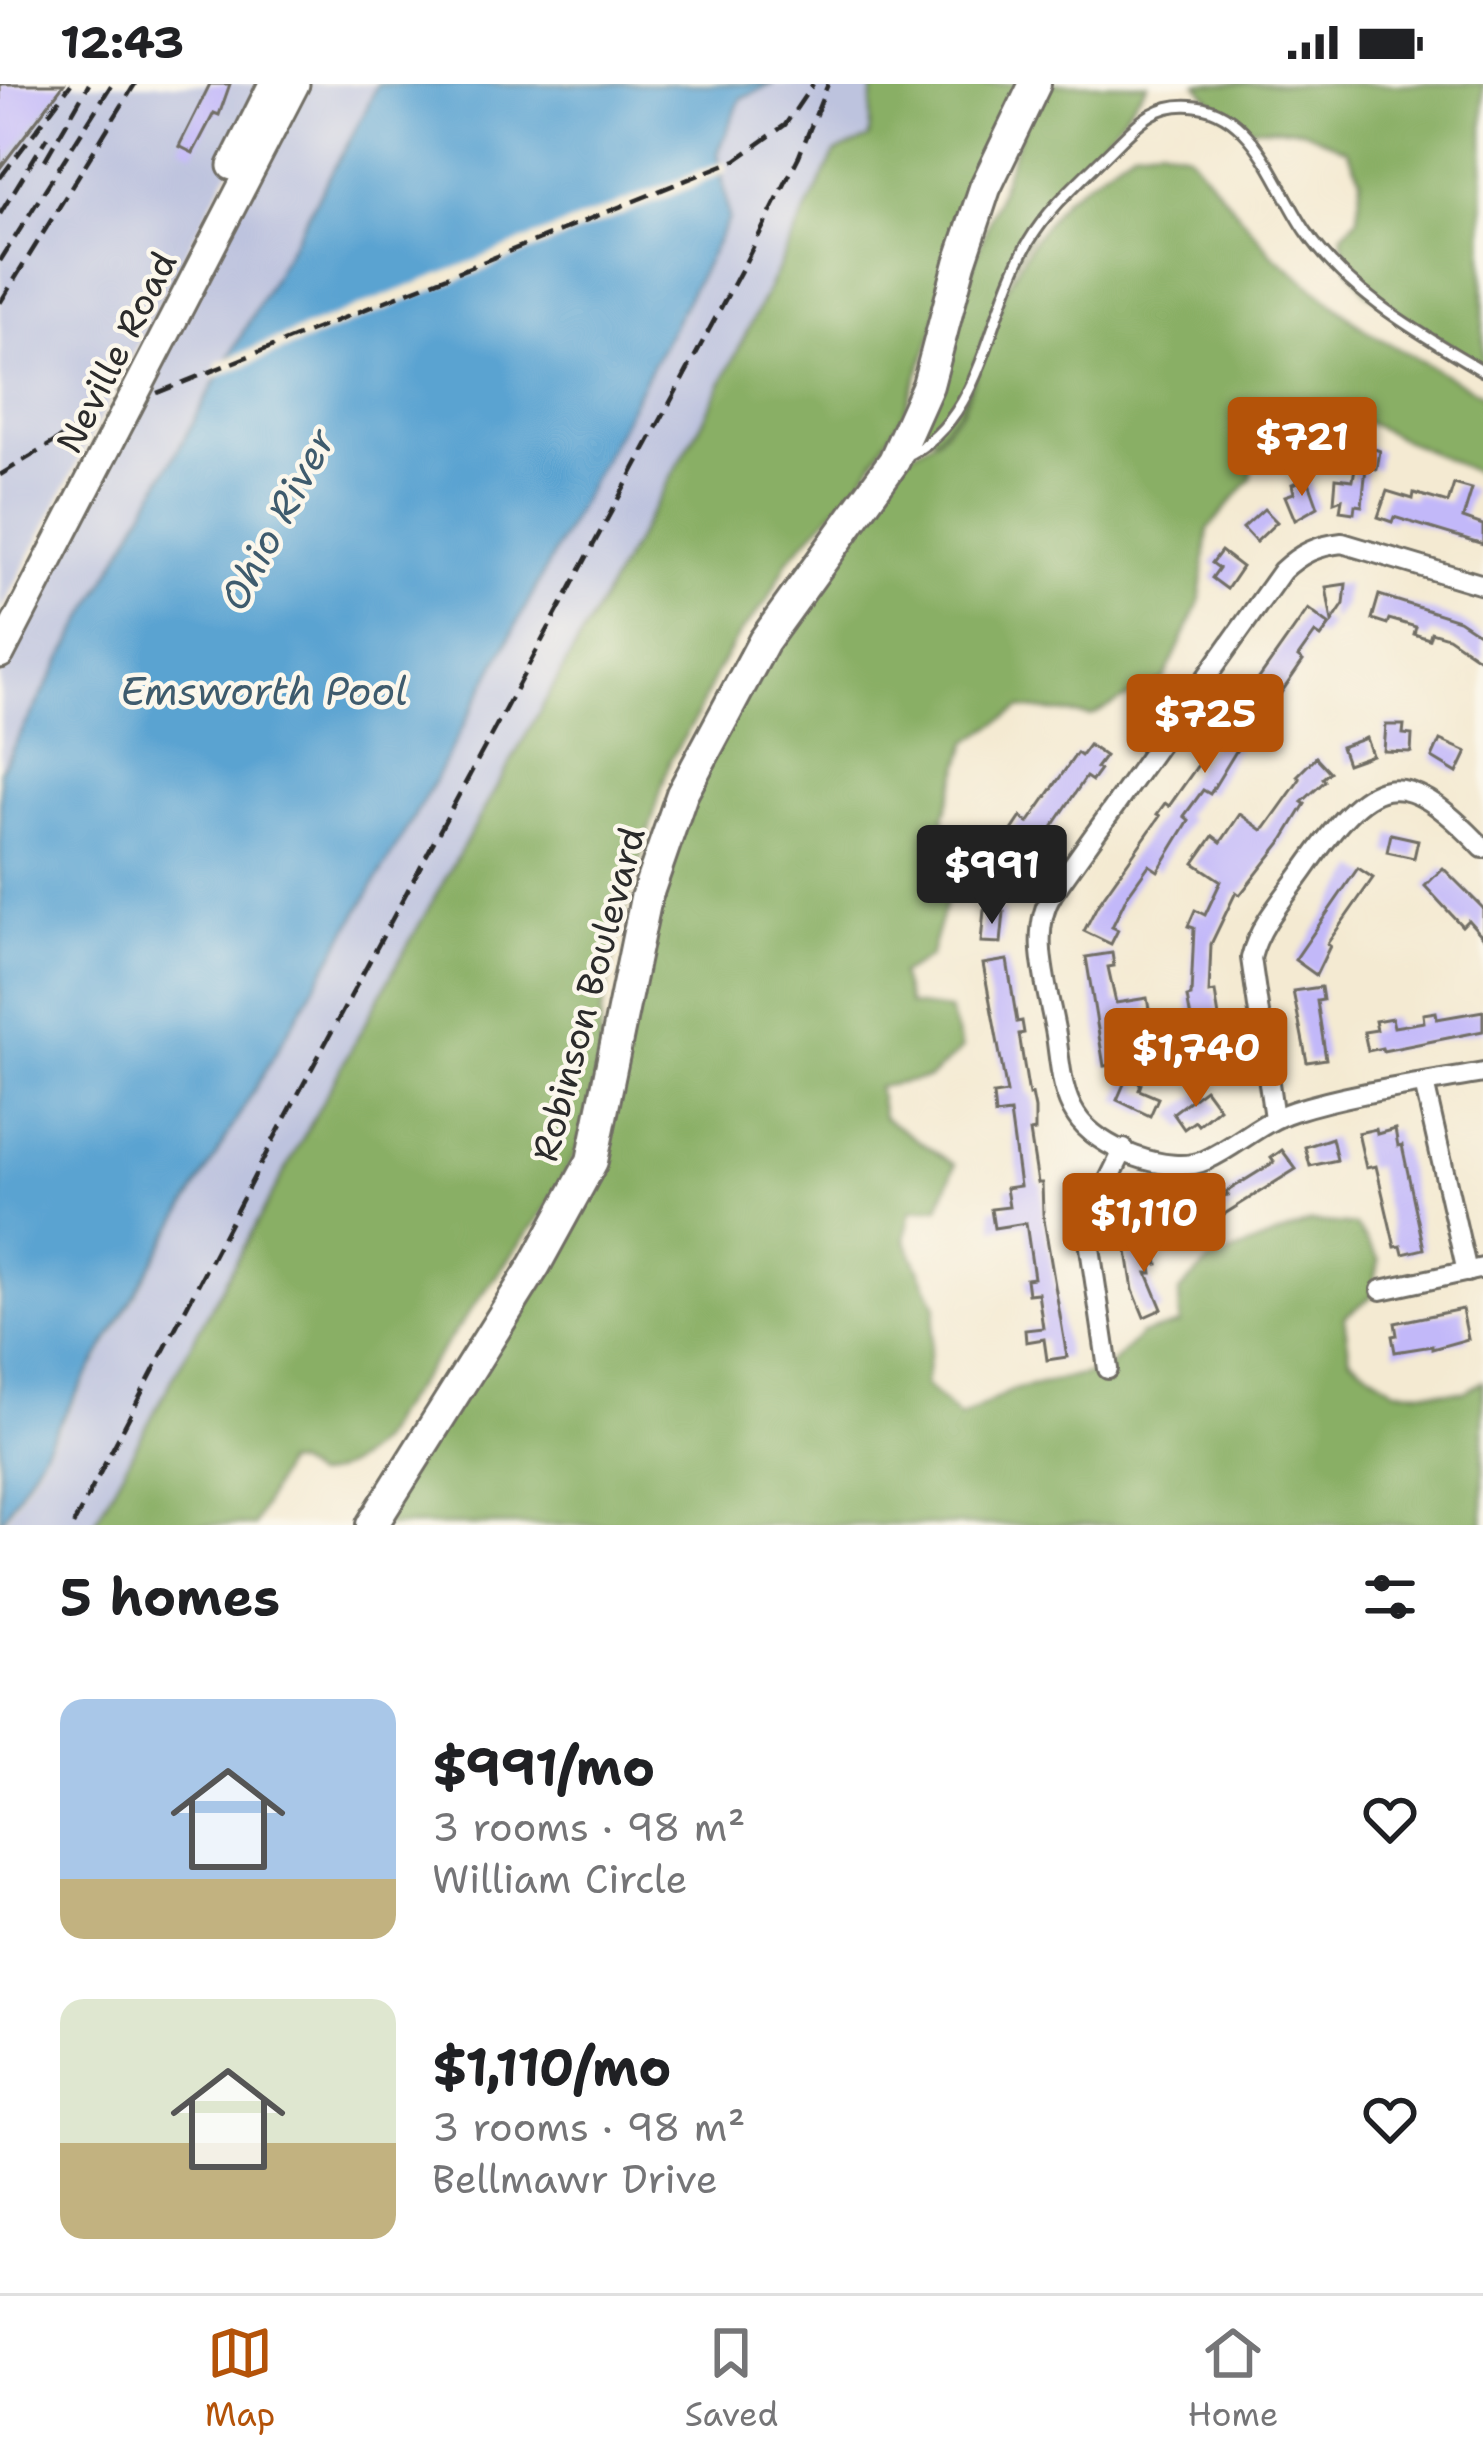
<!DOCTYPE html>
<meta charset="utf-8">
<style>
body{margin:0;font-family:"Shantell Sans",sans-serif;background:#f6f6f6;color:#202124;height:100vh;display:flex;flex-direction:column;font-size:45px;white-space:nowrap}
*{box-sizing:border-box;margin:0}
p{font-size:39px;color:#757577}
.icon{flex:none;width:66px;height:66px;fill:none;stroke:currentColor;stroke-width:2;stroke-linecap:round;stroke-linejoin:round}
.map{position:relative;height:1441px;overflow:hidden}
.side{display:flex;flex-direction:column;background:#fff;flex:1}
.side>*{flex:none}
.price{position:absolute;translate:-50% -102px;padding:0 27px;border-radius:12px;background:#b45309;color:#fff;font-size:39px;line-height:78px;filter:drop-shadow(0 3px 6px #0008)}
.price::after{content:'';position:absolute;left:50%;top:72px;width:36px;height:27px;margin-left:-18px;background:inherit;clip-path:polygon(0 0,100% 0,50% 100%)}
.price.active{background:#222;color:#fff}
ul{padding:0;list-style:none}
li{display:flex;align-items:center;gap:36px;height:300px;padding:0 60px}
li span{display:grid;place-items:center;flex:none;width:336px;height:240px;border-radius:24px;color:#555}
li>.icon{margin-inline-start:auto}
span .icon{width:144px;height:144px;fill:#fffc;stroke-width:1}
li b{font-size:51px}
h2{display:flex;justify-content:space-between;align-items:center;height:144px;padding:0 60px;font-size:51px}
.status{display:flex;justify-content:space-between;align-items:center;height:84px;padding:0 60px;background:#fff;direction:ltr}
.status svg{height:33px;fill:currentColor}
.dock{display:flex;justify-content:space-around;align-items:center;height:168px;border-top:3px solid #e0e0e0;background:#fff;font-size:33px;color:#757577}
.dock a{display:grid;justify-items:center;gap:6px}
.dock .active{color:#b45309}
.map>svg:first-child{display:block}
.industrial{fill:#bdc3de}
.forest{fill:#89af65;stroke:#5a6d48;stroke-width:3}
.water{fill:#5aa3d1;stroke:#42677e;stroke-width:3}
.pier{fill:#f4ead2}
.building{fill:#c2b8f9}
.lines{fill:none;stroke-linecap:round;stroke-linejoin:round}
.lane-casing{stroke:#716e65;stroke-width:15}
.street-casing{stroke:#716e65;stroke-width:24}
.secondary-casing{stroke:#716e65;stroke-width:33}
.primary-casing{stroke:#716e65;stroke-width:36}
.lane{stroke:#fff;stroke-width:9}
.street{stroke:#fff;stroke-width:18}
.secondary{stroke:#fff;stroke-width:27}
.primary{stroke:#fff;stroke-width:30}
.rail{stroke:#2b2b2b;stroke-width:4.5;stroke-dasharray:18 9;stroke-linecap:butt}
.labels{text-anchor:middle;stroke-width:9;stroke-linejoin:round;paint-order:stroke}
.street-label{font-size:36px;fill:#2b2b2b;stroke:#fbf7ec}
.water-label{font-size:39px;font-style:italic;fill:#3e5b6d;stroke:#fbf7ec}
</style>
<div class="status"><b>12:43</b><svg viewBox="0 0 49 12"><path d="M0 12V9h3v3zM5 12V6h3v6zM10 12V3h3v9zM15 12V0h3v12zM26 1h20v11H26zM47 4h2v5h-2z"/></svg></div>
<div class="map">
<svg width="1483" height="1441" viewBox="0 0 1483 1441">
<rect width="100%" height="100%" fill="#fbf7ec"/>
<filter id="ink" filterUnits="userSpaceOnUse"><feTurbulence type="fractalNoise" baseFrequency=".00833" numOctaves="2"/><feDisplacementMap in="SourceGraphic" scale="24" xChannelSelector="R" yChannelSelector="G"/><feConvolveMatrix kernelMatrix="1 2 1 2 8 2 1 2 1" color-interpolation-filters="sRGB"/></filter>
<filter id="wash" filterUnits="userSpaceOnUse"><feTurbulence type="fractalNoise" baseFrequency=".004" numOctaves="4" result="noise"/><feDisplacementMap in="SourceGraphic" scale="48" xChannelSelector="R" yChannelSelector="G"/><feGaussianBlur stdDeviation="2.7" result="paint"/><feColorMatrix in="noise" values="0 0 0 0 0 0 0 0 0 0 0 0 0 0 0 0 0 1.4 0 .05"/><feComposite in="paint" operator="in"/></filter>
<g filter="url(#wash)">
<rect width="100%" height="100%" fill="#f4ead2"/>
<g class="industrial">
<polygon points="0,0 273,0 0,529"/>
<polygon points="295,0 377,0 365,28 0,687 0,570"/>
<polygon points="773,0 903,0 161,1441 3,1441 434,698 729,135 718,69 742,14"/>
</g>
<g class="forest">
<path d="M873,0H1019L976,75L949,162L934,246L903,331L861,396L788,476L768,516L740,549L717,587L694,637L670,676L619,847L601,930L600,973L579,1063L549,1120L390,1336C379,1367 343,1389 313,1393L295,1380L284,1379L254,1441H93L400,875L704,335L835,69L869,54Z"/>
<polygon points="1038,0 1148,0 1113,45 1048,114 1003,201 960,325 936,352 915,351 930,301"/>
<polygon points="1197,0 1483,0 1483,284 1366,208 1345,177 1342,151 1358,133 1361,94 1347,66 1300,45 1249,43 1221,28"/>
<polygon points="1160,62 1188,69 1273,171 1368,248 1483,311 1483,392 1365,338 1297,320 1257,340 1251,395 1208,445 1200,517 1164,595 1091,632 1021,624 968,658 944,733 955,787 930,873 900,890 909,921 949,926 962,965 929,994 878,1003 883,1033 955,1081 939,1123 911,1126 905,1155 936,1222 925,1301 960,1334 1013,1306 1106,1286 1141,1250 1180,1240 1179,1208 1209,1178 1311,1138 1356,1142 1379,1176 1372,1212 1344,1233 1350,1274 1395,1306 1464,1308 1483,1297 1483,1441 377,1441 598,1083 685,712 767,560 895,378 937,354 963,325 1007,203 1031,159 1065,114 1133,65"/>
</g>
<polygon class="water" points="377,0 773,0 741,14 718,69 729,135 434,698 0,1441 0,687 365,28"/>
<polygon class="pier" points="725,77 727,87 705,98 212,295 218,278"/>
<g id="blocks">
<g class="building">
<polygon points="0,0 64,0 0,84"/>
<polygon points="210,0 230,0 219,31 214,29 193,69 179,62"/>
<polygon points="1359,359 1380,367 1377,385 1366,383 1362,422 1355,421 1354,429 1340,427 1342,415 1334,418 1336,394 1353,396"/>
<polygon points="1308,395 1318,423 1295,436 1285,412 1294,409 1292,400"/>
<polygon points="1454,400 1472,405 1463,434 1483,441 1483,460 1394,433 1392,438 1378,433 1387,407 1413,415 1414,409 1448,419"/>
<polygon points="1264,425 1277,438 1256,458 1243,444"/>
<polygon points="1221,467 1242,483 1227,505 1212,494 1219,484 1212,479"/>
<polygon points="1346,500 1344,520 1332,538 1326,503"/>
<polygon points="1379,511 1459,536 1483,552 1483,577 1448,553 1431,548 1429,555 1414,550 1416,543 1389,535 1387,540 1372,535"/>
<polygon points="1308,525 1330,541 1321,553 1315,549 1298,573 1303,577 1270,625 1263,620 1245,645 1254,652 1246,663 1241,659 1210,710 1203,706 1184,732 1189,736 1158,787 1149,781 1127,812 1112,843 1118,846 1111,860 1084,847 1097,822 1160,732 1157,730 1165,719 1169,722"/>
<polygon points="1386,641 1404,641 1403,650 1412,651 1411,668 1384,667"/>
<polygon points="1366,654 1372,671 1347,680 1341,663"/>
<polygon points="1440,656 1467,668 1457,689 1432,674"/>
<polygon points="1089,661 1105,672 1096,684 1100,686 1092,697 1086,693 1010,806 984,788 993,776 1000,781 1019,754 1011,748 1021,733 1028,739 1077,669 1081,672"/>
<polygon points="1316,673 1330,688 1323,694 1325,697 1302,718 1305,720 1283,756 1240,811 1236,808 1211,860 1209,909 1215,908 1226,979 1208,982 1200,934 1191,935 1187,913 1191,912 1194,844 1188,842 1195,826 1205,831 1221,797 1194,779 1213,752 1221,758 1240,730 1262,746 1265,744 1300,695 1297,692"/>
<polygon points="1391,750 1418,756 1414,774 1387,768"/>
<polygon points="1358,784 1373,794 1327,860 1330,862 1316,891 1295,876"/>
<polygon points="1443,784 1483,824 1483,853 1468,836 1462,842 1425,802"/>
<polygon points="984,826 1004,828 1001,859 981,858"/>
<polygon points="1112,869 1114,882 1108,883 1116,919 1147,914 1149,925 1118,930 1122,980 1104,982 1086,873"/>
<polygon points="1007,876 1017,938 1022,937 1024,949 1019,950 1029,1011 1032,1010 1035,1025 1035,1047 1030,1048 1038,1099 1042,1099 1043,1130 1067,1273 1047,1276 1044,1255 1026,1258 1025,1246 1043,1244 1038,1209 1028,1210 1026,1195 1034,1194 1026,1139 994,1144 991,1125 1009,1123 1006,1104 1020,1102 1010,1029 995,1031 993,1011 1007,1009 983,880"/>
<polygon points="1321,903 1323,916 1317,917 1326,975 1307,978 1293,907"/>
<polygon points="1483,927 1483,947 1383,967 1382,964 1368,967 1364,948 1377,946 1375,937 1392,934 1394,943 1424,938 1423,930 1436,928 1437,935"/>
<polygon points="1127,993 1141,1000 1139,1006 1158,1014 1150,1032 1117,1016"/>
<polygon points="1205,1005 1219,1024 1198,1041 1195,1037 1184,1045 1173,1029"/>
<polygon points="1376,1045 1377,1050 1395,1045 1398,1062 1402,1061 1424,1165 1403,1170 1401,1162 1395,1163 1376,1082 1366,1084 1358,1049"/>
<polygon points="1332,1054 1337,1076 1310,1082 1305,1063"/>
<polygon points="1282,1066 1296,1085 1218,1134 1190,1140 1186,1120 1228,1111 1226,1108 1274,1078 1271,1074"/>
<polygon points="1140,1115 1159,1123 1153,1137 1160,1140 1154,1154 1125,1140"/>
<polygon points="1155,1156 1158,1180 1151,1181 1152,1189 1147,1189 1162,1225 1144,1233 1133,1206 1126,1161"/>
<polygon points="1462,1225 1468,1255 1432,1265 1432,1262 1395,1268 1392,1252 1397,1251 1395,1239"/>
</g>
</g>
</g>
<g filter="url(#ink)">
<use href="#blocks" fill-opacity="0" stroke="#716e65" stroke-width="3"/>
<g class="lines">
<defs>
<path id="lane" d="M904,373C984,338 987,229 1028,159C1050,122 1082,95 1112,65C1138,39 1157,17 1196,22C1255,29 1277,105 1306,147C1350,211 1418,248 1483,287"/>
<g id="street">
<path d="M1483,501L1342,459C1317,462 1301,469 1282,487L1053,809C1027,848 1049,908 1056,951C1060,978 1061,1008 1076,1031C1096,1064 1170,1093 1206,1076C1237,1062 1260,1038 1294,1027C1354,1008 1421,1000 1483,989"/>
<polyline points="1424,999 1467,1188"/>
<path d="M1274,1034L1251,874C1259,841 1285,813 1304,786C1370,692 1398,674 1483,764"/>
<polyline points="1381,1206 1483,1184"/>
<polyline points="1108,1285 1088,1150 1092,1130 1124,1065"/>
</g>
<g id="secondary">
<polyline points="232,82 273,0"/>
<polyline points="0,570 295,0"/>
</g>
<polyline id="primary" points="372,1441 535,1181 592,1077 646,814 682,710 764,557 894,377 928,301 960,179 985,104 1035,0"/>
</defs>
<use href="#lane" class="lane-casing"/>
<use href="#street" class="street-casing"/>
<use href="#secondary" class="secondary-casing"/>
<use href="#primary" class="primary-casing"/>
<use href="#lane" class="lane"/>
<use href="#street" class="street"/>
<use href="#secondary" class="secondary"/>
<use href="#primary" class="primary"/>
<g class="rail">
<polyline points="45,76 89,0"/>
<polyline points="0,94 71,0"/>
<polyline points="0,130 47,53"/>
<polyline points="0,177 112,0"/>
<polyline points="0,219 135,0"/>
<polyline points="157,309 736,76 785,41 813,0"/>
<polyline points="0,391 77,344"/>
<polyline points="73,1441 268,1066 745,179 799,72 828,0"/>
</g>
</g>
</g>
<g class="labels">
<g class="street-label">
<text transform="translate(116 268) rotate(-63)" y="13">Neville Road</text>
<text transform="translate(588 910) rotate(-75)" y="13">Robinson Boulevard</text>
</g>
<g class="water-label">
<text transform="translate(277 435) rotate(-62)" y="14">Ohio River</text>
<text x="264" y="621">Emsworth Pool</text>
</g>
</g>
</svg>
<b class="price" style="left:1302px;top:415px">$721</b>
<b class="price" style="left:1205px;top:692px">$725</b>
<b class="price active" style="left:992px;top:843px">$991</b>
<b class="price" style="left:1196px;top:1026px">$1,740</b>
<b class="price" style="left:1144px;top:1191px">$1,110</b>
</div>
<section class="side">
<h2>5 homes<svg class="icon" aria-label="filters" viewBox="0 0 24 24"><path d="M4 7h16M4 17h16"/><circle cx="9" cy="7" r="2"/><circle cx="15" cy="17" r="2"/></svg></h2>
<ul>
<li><span style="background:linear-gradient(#a9c7e8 75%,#c2b280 0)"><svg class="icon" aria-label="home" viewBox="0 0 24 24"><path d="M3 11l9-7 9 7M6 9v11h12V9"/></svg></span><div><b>$991/mo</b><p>3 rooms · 98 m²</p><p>William Circle</p></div><svg class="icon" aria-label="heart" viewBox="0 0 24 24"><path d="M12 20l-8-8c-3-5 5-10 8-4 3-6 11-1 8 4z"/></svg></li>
<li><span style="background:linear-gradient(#dfe7d0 60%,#c2b280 0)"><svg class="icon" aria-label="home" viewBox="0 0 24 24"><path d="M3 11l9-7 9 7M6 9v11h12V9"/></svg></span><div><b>$1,110/mo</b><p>3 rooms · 98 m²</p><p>Bellmawr Drive</p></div><svg class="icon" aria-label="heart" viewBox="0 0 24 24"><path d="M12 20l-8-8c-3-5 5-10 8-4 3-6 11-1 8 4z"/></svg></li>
</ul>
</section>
<nav class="dock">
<a class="active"><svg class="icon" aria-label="map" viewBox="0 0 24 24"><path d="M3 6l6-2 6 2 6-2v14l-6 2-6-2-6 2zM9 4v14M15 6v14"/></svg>Map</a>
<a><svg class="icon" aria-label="saved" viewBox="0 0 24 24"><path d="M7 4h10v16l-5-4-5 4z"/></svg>Saved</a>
<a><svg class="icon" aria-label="home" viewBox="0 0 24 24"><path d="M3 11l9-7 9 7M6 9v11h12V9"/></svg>Home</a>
</nav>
